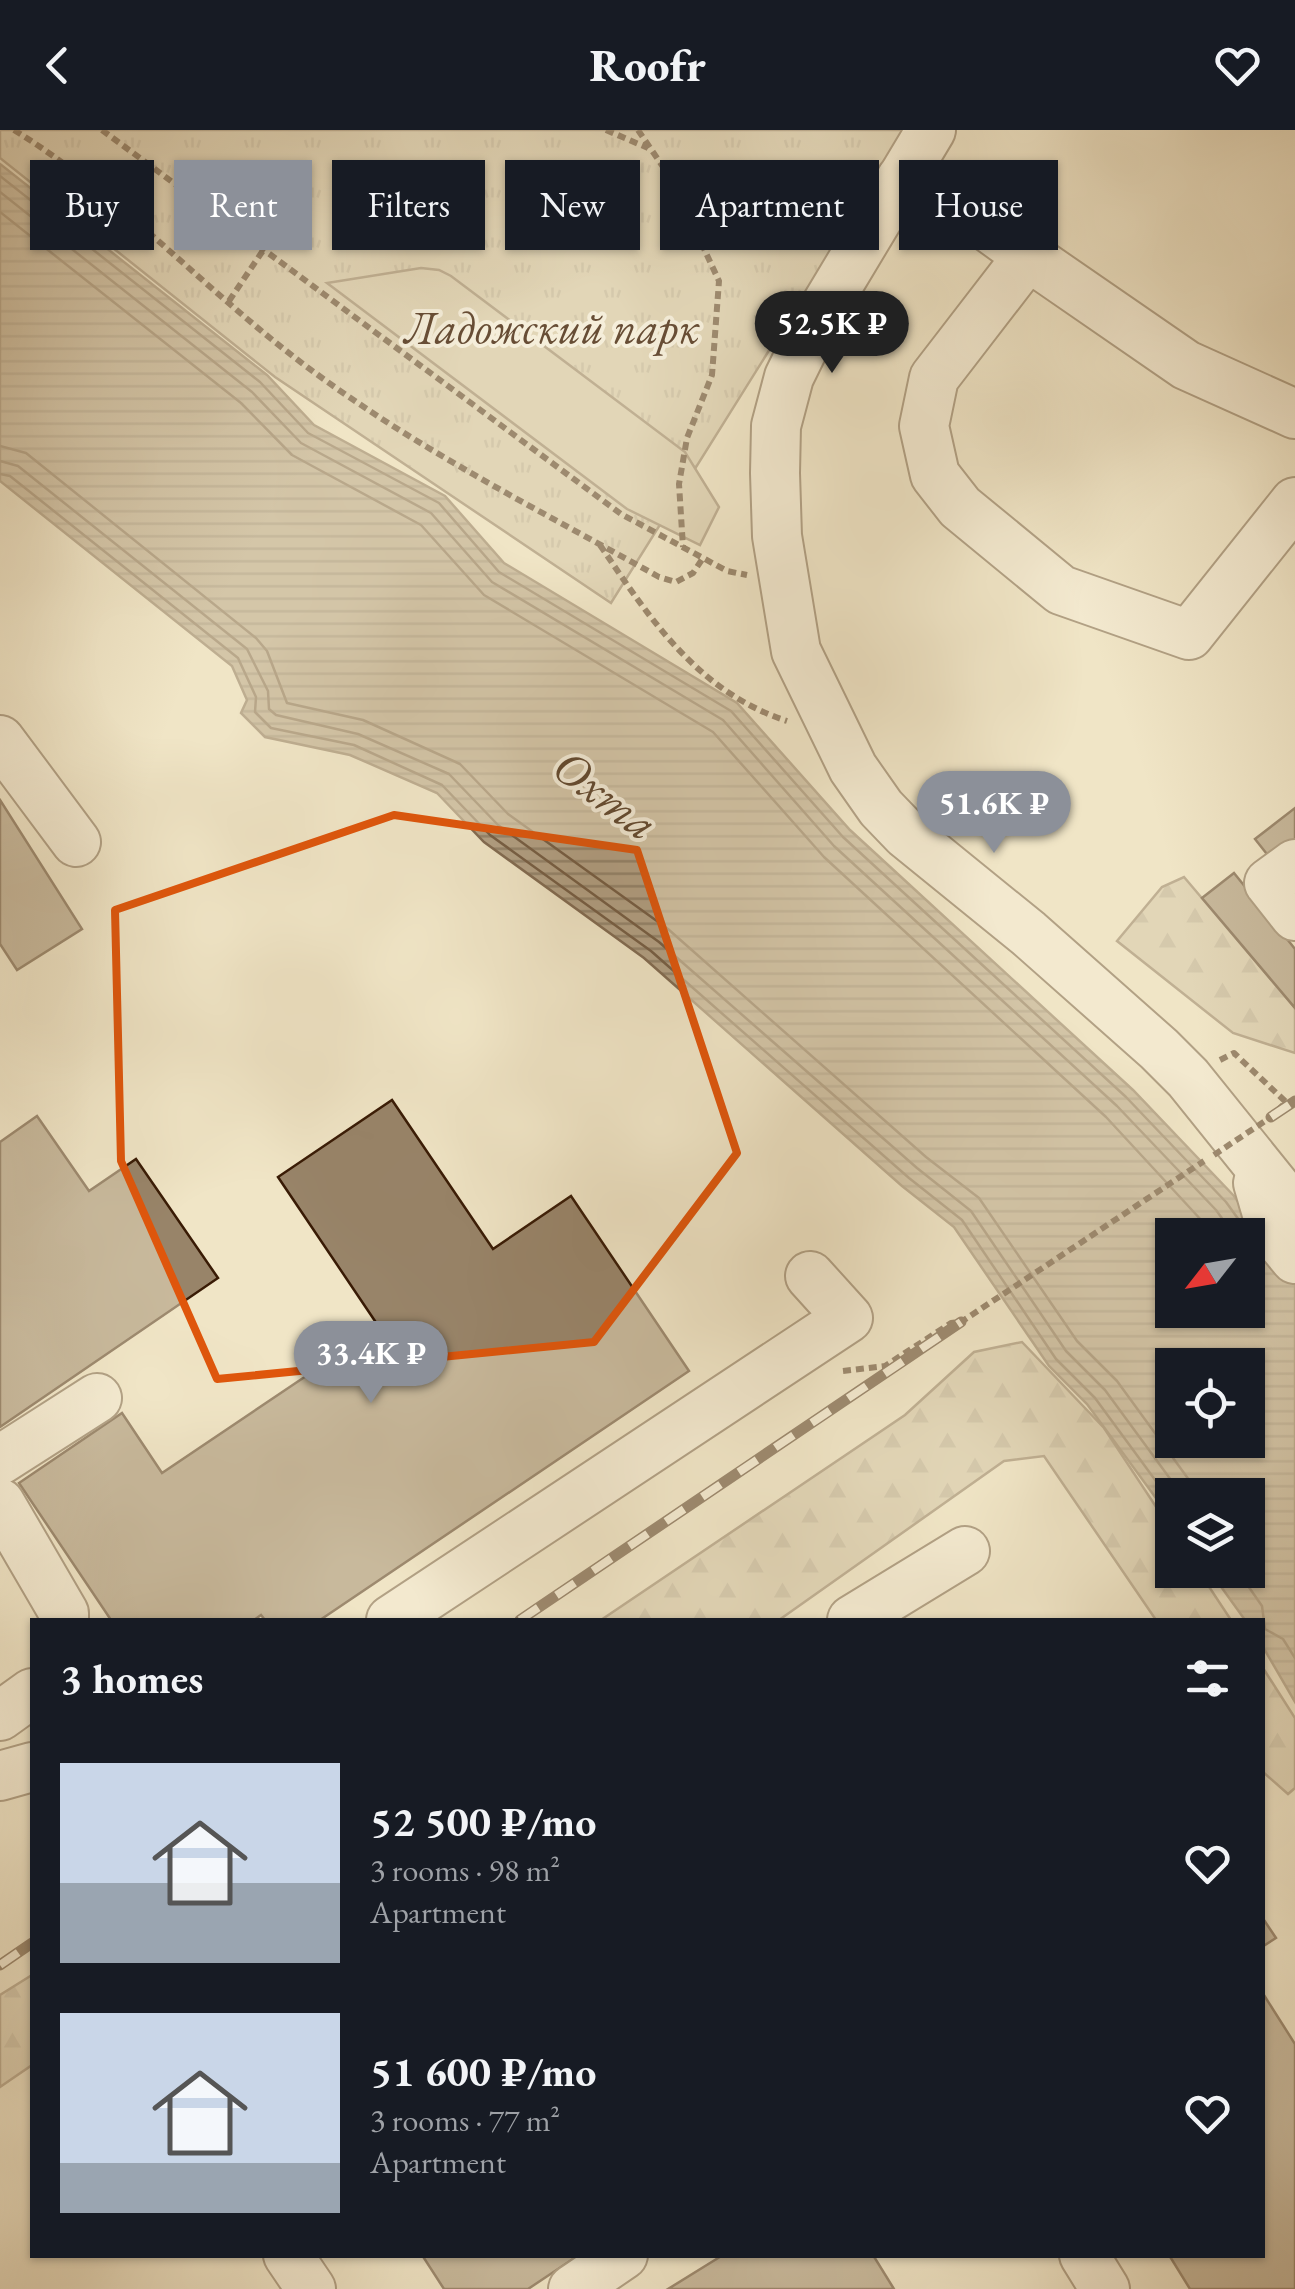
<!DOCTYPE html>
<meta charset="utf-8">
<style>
body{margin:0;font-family:"EB Garamond",serif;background:#20242c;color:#f1f3f6;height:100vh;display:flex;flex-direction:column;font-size:38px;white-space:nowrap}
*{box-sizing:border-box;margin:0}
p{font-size:32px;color:#9ea1a6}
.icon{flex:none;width:55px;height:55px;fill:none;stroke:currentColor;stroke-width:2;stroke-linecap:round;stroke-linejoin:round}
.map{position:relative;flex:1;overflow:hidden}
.sheet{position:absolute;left:30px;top:1488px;width:1235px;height:640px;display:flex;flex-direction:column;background:#171b24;border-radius:0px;box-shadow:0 2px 8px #0004}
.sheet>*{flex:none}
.hud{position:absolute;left:30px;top:30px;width:1235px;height:90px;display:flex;gap:20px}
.needle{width:65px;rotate:239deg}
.fabs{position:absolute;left:1155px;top:1088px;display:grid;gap:20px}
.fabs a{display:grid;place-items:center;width:110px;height:110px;border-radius:0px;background:#171b24;box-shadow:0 2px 8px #0004;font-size:50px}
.price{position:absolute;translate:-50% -85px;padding:0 22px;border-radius:35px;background:#8c9099;color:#fff;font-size:32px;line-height:65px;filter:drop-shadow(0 2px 5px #0008)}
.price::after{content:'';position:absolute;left:50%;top:60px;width:30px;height:22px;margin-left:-15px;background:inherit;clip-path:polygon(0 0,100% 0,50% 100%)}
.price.on{background:#222;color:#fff}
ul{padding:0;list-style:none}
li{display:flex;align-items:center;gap:30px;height:250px;padding:0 30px}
li span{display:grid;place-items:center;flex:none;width:280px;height:200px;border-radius:0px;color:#555}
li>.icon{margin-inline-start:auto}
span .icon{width:120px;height:120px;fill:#fffc;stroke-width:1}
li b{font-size:42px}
h2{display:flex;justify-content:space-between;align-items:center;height:120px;padding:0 30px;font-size:42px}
.chip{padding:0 35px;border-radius:0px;background:#171b24;box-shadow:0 2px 8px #0004;font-size:35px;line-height:90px}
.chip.on{background:#8c9099;color:#fff}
header{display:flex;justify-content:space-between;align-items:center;height:130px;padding:0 30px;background:#171b24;font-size:45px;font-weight:800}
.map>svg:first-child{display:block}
.forest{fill:url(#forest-firs);stroke:#856f55;stroke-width:2.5}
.park{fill:url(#park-tufts);stroke:#856f55;stroke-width:2.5}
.garden{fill:#d1c3a5;stroke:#856f55;stroke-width:2.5}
.water{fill:url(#water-rules);stroke:#826b51;stroke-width:2.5;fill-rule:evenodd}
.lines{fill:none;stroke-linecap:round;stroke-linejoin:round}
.shore{stroke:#765e44;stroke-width:2.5}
.building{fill:#988469;stroke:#391b05;stroke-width:2.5}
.minor-casing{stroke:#674e35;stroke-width:52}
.path{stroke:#391b05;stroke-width:6;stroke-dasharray:8 5;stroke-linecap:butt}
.minor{stroke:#f5eeda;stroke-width:48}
.rail-casing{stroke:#391b05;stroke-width:11}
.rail{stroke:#f5eeda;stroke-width:8;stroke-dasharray:22;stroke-linecap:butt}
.path-bridge{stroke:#391b05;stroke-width:6;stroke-dasharray:8 5;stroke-linecap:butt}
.marked{fill:none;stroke:#df560c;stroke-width:8;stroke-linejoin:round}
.labels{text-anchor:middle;stroke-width:8;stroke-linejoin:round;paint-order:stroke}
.park-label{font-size:45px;font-style:italic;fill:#674d35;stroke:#f5eeda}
.water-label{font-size:48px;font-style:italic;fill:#634a31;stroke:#f5eeda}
</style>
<header><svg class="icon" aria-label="back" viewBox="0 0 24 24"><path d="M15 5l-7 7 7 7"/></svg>Roofr<svg class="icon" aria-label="heart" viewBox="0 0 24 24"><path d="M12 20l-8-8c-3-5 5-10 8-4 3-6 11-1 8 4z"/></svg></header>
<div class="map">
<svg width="1295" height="2159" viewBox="0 0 1295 2159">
<defs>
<pattern id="forest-firs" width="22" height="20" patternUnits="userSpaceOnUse" patternTransform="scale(2.5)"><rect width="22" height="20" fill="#d1c3a5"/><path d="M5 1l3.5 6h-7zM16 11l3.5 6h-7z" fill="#b4a78d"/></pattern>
<pattern id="park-tufts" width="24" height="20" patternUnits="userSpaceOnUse" patternTransform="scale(2.5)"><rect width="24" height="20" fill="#d1c3a5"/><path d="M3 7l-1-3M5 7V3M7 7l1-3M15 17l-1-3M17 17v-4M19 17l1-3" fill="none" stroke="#b4a78d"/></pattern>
<pattern id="water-rules" width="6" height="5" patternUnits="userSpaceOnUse" patternTransform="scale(2.5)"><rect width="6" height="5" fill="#b2a084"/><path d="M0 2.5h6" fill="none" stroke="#92826a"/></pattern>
</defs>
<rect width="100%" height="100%" fill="#f0e5c6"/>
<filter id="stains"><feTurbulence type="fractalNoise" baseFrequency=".002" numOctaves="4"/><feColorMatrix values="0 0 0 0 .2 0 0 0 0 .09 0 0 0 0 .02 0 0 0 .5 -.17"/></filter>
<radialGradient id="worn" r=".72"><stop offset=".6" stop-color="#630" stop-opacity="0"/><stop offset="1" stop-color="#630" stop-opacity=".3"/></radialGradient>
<g class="forest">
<polygon points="1184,747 1295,878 1295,923 1233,903 1117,811 1162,757"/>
<polygon points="1022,1212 1104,1298 1172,1401 1172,1440 1198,1440 1231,1490 1156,1490 1044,1326 1004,1331 779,1490 601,1490 905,1285 974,1222"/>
<polygon points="1263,1538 1295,1588 1295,1658 1288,1664 1263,1642"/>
<polygon points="32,1845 32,1935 0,1957 0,1865"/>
</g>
<polygon class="park" points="0,0 907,0 611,473 275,247 0,28"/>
<polygon class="garden" points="421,138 439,140 451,146 685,322 719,377 700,415 627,379 327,153"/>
<path class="water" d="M0,34L267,245L314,295L445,366L504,433L737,573L850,700L1133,960L1234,1066L1295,1152V1572L1263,1517L1262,1490H1245L1209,1440H1248V1365H1172V1390L1087,1274L1049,1236L954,1097L902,1056L644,828L484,712L437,663L350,625L265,607L241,583L247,570L232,536L0,351ZM1172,1105H1248V1180H1172ZM1172,1235H1248V1310H1172Z"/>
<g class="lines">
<g class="shore">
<polyline points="0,46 260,252 308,303 439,373 499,442 731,581 843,707 1126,967 1226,1072 1244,1097"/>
<polyline points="0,62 252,262 301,313 431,383 492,452 723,590 834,716 1117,976 1216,1080 1234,1105"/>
<polyline points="0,82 241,273 292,325 421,395 484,465 713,602 824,727 1106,987 1215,1105"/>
<polyline points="0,316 26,323 256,508 267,521 287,573 363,590 460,634 508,684 668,799 926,1027 979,1068 1077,1211 1117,1251 1200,1365"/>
<polyline points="0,331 18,336 247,519 268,561 269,579 276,585 358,604 449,644 498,695 659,812 917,1038 971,1081 1066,1221 1105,1260 1182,1365"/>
<polyline points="0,344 10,346 238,528 256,567 255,582 271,598 354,615 442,655 490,705 651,821 909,1048 962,1090 1056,1229 1095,1268 1172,1373"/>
<polyline points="1237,1440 1262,1476 1265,1499 1283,1509 1295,1528"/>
</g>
</g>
<g class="building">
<polygon points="0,670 82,799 17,840 0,814"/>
<polygon points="1295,678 1295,717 1274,733 1255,709"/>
<polygon points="1234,743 1295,819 1295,878 1202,768"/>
<polygon points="392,970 493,1119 571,1066 689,1241 320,1490 265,1490 261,1485 254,1490 111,1490 19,1353 122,1283 162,1343 379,1197 278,1047"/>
<polygon points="37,986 89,1061 136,1029 218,1148 0,1297 0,1012"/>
<polygon points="1262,1787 1276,1808 1262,1817"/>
<polygon points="1262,1862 1295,1914 1295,2159 1190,2159 1169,2125 1262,2125"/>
<polygon points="422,2125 579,2125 528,2159 444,2159"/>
<polygon points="723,2125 873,2125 894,2159 668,2159"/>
</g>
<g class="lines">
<defs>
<g id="minor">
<polyline points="931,0 817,190 789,247 776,296 775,343 777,406 796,521 853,638 881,678 906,704 1028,803 1159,919 1188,948 1295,1081"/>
<polyline points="901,49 977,89 1028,126 934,248 924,296 935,345 960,377 1061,460 1189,505 1295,372"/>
<polyline points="1028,126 1186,235 1295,284"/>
<polyline points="0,610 76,712"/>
<polyline points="1295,734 1269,753 1295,786"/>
<polyline points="1258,1053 1272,1101 1295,1129"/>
<polyline points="0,1330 97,1268"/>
<polyline points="0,1373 64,1483 64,1490"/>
<polyline points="391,1490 848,1188 810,1146"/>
<polyline points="852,1490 965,1421"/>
<polyline points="0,1586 32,1563"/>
<polyline points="0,1646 32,1637"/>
<polyline points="288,2125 311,2159"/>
<polyline points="1084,2125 1105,2159"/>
<polyline points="573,2159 623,2125"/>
</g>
</defs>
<use href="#minor" class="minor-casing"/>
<g class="path">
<path d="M14,0C111,60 187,141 275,212C391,306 528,374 659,447L676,452L693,443L703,428L727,441L747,445"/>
<polyline points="102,0 621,384 703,428"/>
<polyline points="606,0 648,18"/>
<polyline points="638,0 672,50 719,151 712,245 687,308 679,354 683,417"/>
<polyline points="229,171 264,119"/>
<path d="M600,415C650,489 698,562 787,591"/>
<polyline points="1220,930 1234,923 1286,972 1271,987"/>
<polyline points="843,1241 885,1236 951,1193 961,1192 1204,1031"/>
</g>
<use href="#minor" class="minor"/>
<defs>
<g id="rail">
<polyline points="1271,987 1295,971"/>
<polyline points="520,1490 961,1192"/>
<polyline points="0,1835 32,1813"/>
</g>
</defs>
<use href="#rail" class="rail-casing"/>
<use href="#rail" class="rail"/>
<polyline class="path-bridge" points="1214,1025 1271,987"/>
</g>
<path d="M0 0H1295V2159H0ZM394,685L637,720L737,1023L594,1212L217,1249L121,1031L115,780Z" fill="#f0e5c6" fill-opacity=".55" fill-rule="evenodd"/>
<path class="marked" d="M394,685L637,720L737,1023L594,1212L217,1249L121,1031L115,780Z"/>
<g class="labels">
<g class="park-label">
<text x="552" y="213">Ладожский парк</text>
</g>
<g class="water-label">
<text transform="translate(606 664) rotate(37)" y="17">Охта</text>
</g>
</g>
<rect width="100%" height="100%" filter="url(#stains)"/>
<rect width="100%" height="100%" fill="url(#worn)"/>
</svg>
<div class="fabs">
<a><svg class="needle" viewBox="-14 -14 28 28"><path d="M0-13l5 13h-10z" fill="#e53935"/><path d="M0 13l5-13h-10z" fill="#9ea1a6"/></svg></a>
<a><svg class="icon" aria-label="locate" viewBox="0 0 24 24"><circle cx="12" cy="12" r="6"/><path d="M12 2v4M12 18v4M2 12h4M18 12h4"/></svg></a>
<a><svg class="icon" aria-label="layers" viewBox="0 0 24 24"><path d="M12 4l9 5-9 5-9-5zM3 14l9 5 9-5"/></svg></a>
</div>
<b class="price on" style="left:832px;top:246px">52.5K ₽</b>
<b class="price" style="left:994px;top:726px">51.6K ₽</b>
<b class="price" style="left:371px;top:1276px">33.4K ₽</b>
<div class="hud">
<a class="chip">Buy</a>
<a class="chip on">Rent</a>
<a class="chip">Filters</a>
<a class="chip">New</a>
<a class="chip">Apartment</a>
<a class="chip">House</a>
</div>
<section class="sheet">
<h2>3 homes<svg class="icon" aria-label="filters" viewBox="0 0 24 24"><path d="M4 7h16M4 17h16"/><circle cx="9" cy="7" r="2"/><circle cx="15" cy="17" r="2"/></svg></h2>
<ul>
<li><span style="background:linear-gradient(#c9d6e8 60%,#9aa5b1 0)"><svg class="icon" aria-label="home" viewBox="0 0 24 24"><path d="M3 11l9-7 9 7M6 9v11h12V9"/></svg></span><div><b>52 500 ₽/mo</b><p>3 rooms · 98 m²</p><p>Apartment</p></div><svg class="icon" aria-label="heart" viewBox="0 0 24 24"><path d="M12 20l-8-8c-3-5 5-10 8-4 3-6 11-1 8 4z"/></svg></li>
<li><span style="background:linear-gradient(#c9d6e8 75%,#9aa5b1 0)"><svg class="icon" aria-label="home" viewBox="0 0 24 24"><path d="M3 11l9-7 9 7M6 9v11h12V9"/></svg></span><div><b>51 600 ₽/mo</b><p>3 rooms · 77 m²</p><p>Apartment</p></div><svg class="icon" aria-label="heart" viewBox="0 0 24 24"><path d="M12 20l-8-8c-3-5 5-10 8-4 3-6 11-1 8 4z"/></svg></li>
</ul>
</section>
</div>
